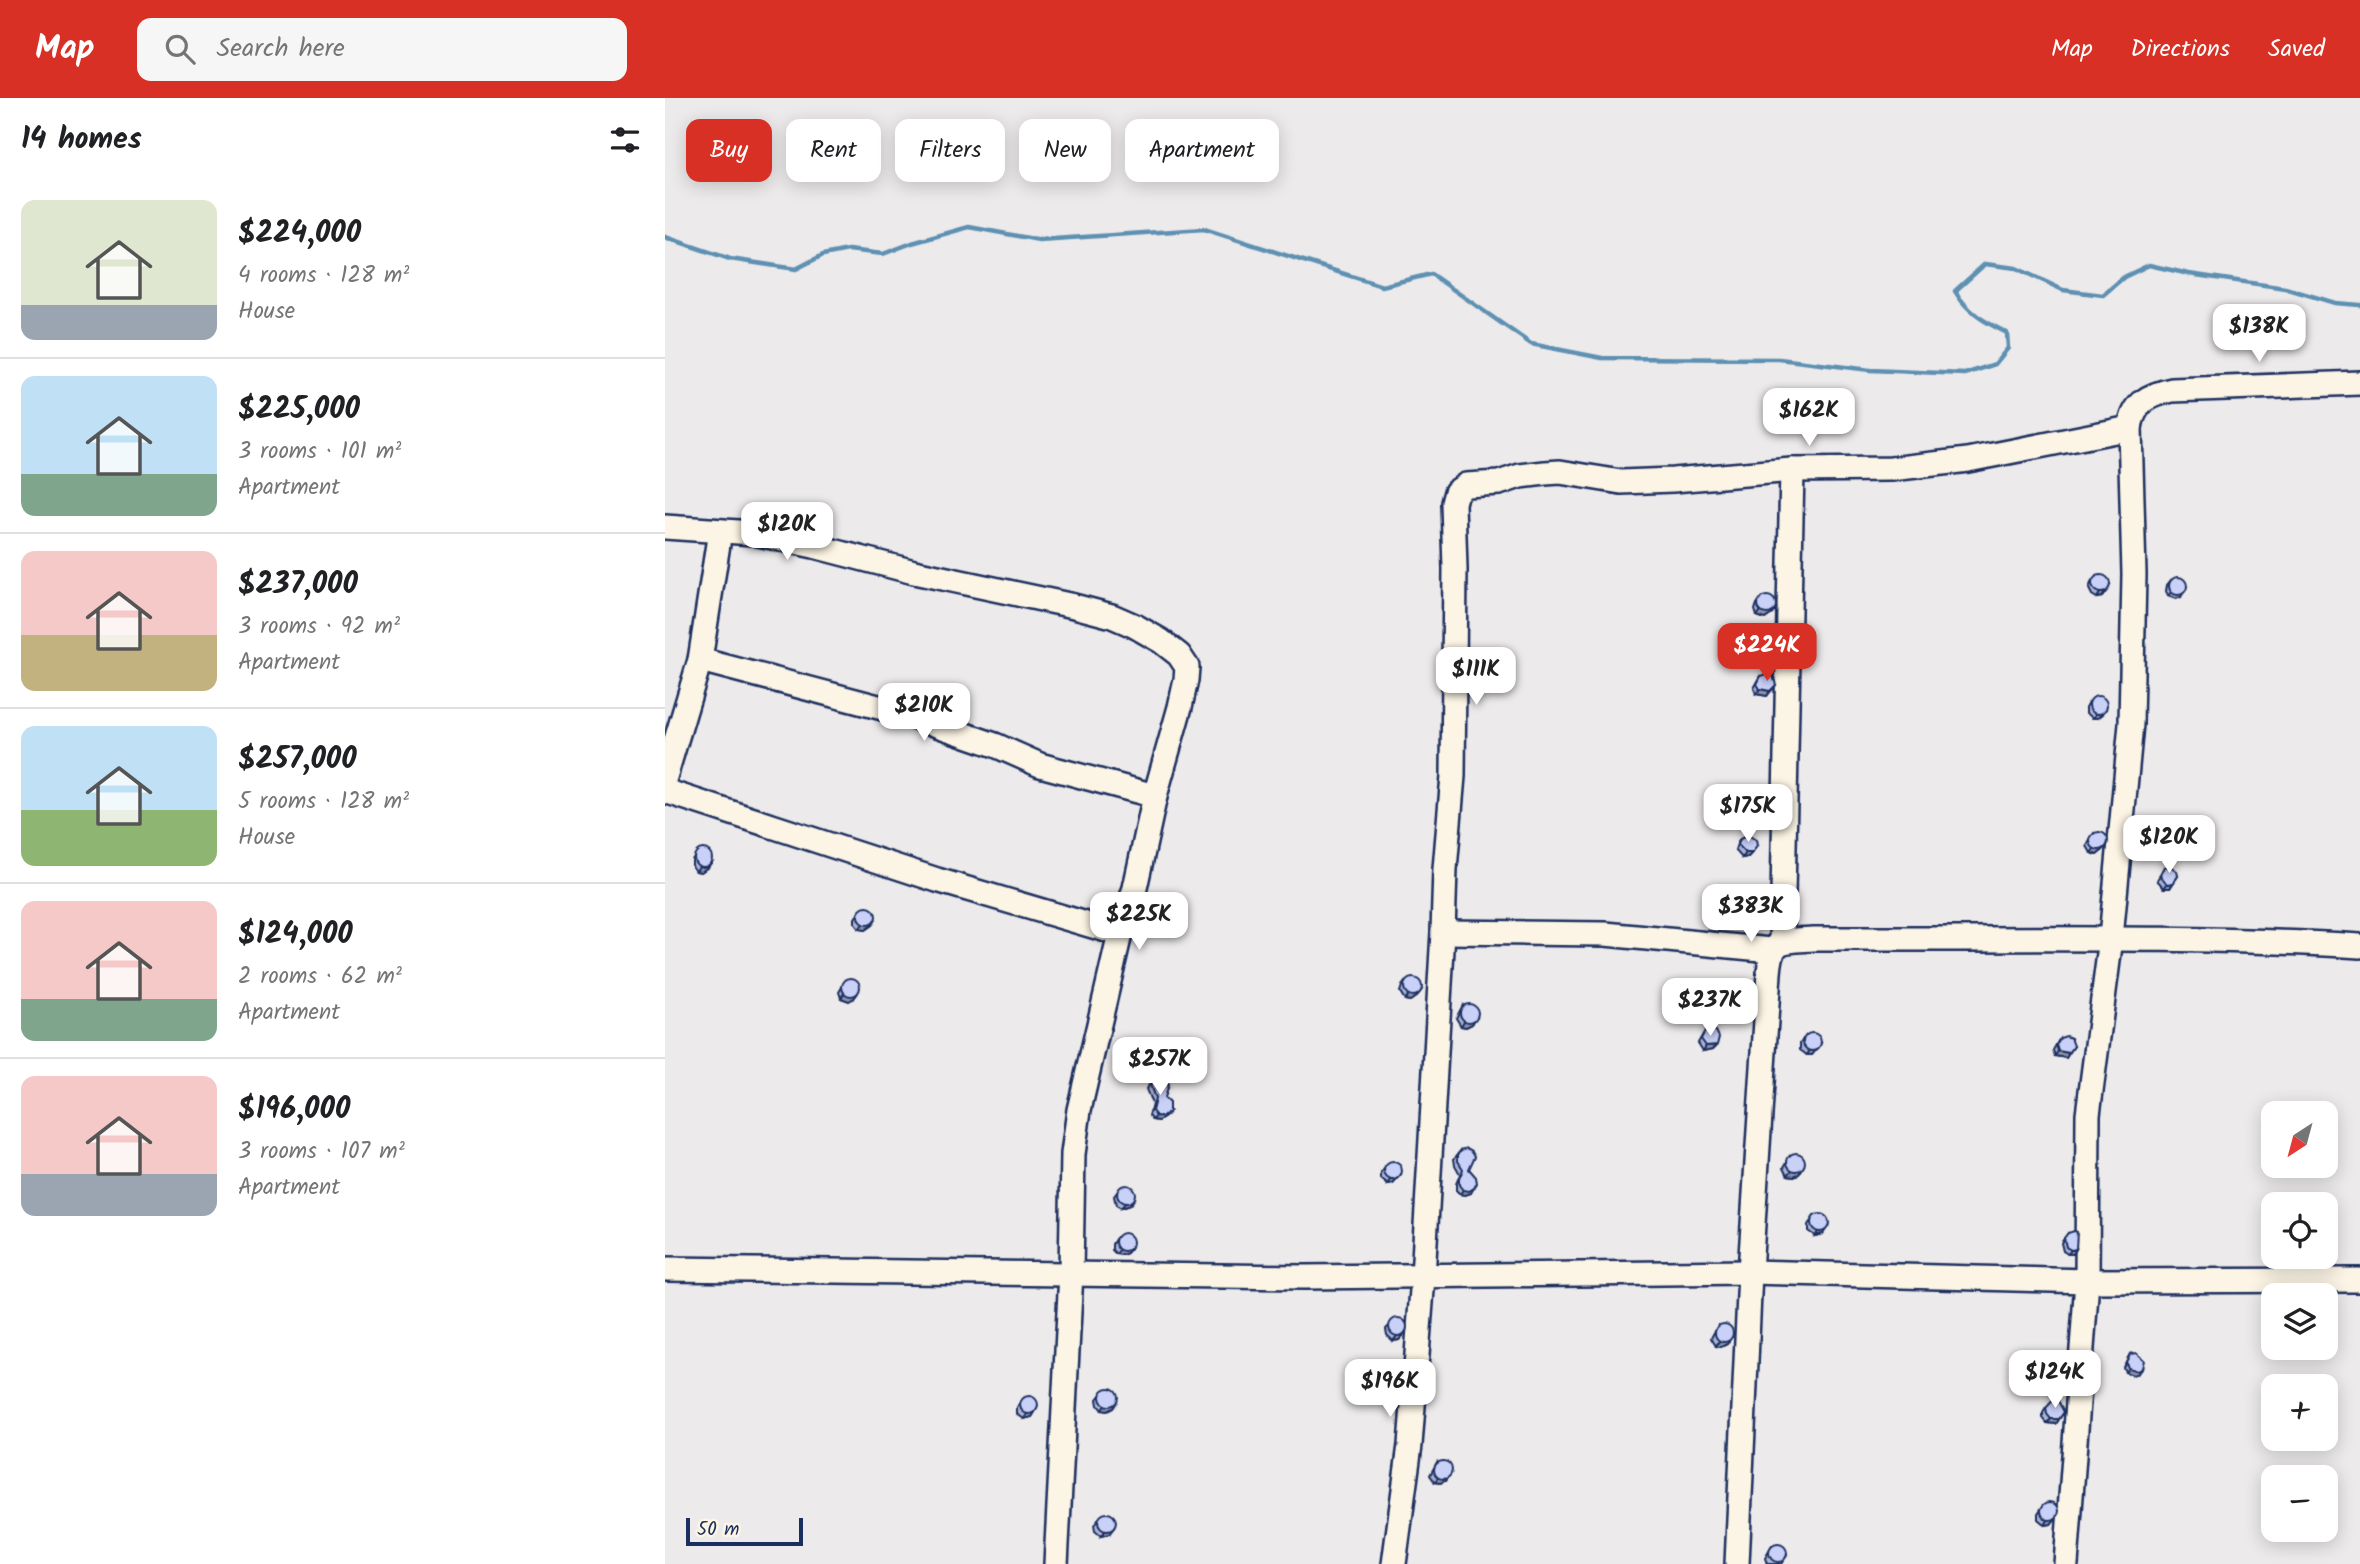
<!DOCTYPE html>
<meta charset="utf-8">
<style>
body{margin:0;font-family:Kalam,sans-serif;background:#f6f6f6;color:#202124;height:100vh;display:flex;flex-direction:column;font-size:26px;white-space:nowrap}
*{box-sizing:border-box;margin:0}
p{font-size:23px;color:#757577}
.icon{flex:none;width:38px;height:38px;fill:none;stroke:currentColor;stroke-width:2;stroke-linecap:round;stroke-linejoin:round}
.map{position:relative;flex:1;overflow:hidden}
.drawer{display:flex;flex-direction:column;background:#fff;width:665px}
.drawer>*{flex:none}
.banner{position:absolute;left:21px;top:21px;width:665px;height:63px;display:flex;gap:14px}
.needle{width:46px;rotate:216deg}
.fabs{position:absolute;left:1596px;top:1003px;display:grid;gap:14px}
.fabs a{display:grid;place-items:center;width:77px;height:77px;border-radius:14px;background:#fff;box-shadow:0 4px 18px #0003;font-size:35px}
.scale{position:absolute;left:21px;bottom:18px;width:117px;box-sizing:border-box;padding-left:7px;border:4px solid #1b2f5e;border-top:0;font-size:19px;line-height:24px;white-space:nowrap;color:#1b2f5e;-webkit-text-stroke:5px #fcf5e5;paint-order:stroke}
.price{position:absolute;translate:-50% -60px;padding:0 16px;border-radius:14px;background:#fff;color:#222;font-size:23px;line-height:46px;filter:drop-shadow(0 2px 4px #0008)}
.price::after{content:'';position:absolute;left:50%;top:42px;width:21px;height:16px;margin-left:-10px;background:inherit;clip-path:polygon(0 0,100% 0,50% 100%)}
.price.active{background:#d93025;color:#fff}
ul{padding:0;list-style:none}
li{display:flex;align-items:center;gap:21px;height:175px;padding:0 21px}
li+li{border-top:2px solid #e0e0e0}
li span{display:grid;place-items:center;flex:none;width:196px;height:140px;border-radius:14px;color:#555}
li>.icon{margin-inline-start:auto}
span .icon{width:84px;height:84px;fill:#fffc;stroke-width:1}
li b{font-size:30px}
h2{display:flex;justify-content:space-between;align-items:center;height:84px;padding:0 21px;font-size:30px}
.pill{padding:0 24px;border-radius:14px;background:#fff;box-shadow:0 4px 18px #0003;font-size:24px;line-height:63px}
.pill.active{background:#d93025;color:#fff}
header{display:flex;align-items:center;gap:42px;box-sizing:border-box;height:98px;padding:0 35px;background:#d93025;color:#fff}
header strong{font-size:33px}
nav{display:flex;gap:38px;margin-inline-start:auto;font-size:24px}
.search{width:490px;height:63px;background:#f6f6f6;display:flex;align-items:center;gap:18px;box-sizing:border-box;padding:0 24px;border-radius:14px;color:#757577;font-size:26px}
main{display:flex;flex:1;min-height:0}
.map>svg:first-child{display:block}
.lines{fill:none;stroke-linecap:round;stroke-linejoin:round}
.stream{stroke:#5d90b2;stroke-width:4.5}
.minor-casing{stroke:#1b2f5e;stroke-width:28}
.minor{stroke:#fcf5e5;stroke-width:23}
.wall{fill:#adb4d6;stroke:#1b2f5e;stroke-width:2}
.shaded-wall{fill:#8d92ae;stroke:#1b2f5e;stroke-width:2}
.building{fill:#c9d1f9;stroke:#1b2f5e;stroke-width:2}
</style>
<header>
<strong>Map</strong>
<div class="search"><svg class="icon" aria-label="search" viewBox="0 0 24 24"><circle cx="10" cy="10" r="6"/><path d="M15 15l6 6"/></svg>Search here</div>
<nav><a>Map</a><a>Directions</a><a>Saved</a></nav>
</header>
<main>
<section class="drawer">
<h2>14 homes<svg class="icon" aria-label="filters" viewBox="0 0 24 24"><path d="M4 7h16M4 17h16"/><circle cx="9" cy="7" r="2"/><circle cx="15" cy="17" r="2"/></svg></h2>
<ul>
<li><span style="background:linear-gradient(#dfe7d0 75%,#9aa5b1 0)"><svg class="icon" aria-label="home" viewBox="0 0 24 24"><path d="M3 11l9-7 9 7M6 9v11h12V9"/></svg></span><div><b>$224,000</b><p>4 rooms · 128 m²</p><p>House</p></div></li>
<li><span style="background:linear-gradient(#bfe0f5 70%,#7fa58c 0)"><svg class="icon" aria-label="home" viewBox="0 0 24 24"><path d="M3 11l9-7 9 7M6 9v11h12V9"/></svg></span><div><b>$225,000</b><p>3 rooms · 101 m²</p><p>Apartment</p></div></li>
<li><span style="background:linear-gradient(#f6c9c9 60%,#c2b280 0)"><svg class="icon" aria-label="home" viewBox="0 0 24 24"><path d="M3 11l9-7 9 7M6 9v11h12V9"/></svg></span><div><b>$237,000</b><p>3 rooms · 92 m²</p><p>Apartment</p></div></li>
<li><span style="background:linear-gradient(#bfe0f5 60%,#8fb573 0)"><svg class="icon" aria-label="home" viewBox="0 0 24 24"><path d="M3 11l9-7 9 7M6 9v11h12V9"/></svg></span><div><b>$257,000</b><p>5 rooms · 128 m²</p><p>House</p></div></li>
<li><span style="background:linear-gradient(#f6c9c9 70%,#7fa58c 0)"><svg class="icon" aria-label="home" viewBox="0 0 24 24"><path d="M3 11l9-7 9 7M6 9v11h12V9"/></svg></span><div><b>$124,000</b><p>2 rooms · 62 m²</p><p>Apartment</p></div></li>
<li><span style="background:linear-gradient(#f6c9c9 70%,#9aa5b1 0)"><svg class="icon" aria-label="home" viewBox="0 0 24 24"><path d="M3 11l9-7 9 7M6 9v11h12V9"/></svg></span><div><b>$196,000</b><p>3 rooms · 107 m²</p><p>Apartment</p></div></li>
</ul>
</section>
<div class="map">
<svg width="1695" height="1466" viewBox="0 0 1695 1466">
<rect width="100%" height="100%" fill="#edeaeb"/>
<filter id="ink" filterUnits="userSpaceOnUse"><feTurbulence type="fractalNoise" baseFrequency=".0143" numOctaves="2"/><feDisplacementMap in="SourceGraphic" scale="14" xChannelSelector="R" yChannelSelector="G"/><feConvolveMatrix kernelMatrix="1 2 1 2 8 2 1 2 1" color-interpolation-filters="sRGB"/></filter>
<g filter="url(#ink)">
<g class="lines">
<path class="stream" d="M0,139L65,161L131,171L158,157L183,152L218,156L247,145L304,129L374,142L539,131L717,188L766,176L866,246L937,260L1114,261L1205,272L1300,276L1330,266L1343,250L1342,235C1320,224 1303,215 1290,193L1320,166L1351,170L1398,192L1438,197L1459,179L1484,167L1524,176L1620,190L1670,205L1695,207"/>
<defs>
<g id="minor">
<polyline points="0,429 88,435 149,448 249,474 409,508 447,518 470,528 496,543 514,557 522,569 521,582 515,609 490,698 470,790 455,836 414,1012 408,1056 406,1175 391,1466"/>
<polyline points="35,562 240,616 330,647 375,667 490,698"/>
<polyline points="0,679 35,562 55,433"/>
<polyline points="0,693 272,782 455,836"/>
<polyline points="778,834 940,836 1107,852"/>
<polyline points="1117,844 1127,372"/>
<polyline points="0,1171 640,1179 1085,1174 1422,1183 1695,1182"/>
<polyline points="729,1466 745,1347 758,1179 778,834 780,771 788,678 790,471 788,405 791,394 801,387 834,385 855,378 880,375 895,374 956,384 1008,382 1127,372 1226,371 1303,362 1465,330"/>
<path d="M1072,1466L1085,1174L1104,875C1107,840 1115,843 1148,841C1330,842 1513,837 1695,848"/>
<path d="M1401,1466L1422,1183L1423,1016L1446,840L1466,626L1469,476L1465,330C1469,304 1484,297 1507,292L1695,285"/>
</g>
</defs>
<use href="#minor" class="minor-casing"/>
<use href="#minor" class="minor"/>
</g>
<g class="wall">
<polygon points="1429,481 1445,487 1437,499 1432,500 1427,497 1424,491 1426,485"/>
<polygon points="1506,482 1516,499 1511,501 1503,498 1501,493 1502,487"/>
<polygon points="1095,502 1107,516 1100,521 1092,518 1090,512 1092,506"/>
<polygon points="1096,578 1111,587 1102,598 1091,596 1089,590"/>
<polygon points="1424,604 1438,616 1433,620 1428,620 1421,615 1421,609"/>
<polygon points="1503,723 1517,735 1509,743 1503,744 1497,739 1496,733"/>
<polygon points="1429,735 1442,747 1438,752 1432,757 1426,755 1422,748"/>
<polygon points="1075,741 1092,748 1083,759 1077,760 1070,752 1072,746"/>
<polygon points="30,757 43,769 36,774 31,773 27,768 27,762"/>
<polygon points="1499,769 1513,778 1505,790 1499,790 1492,782"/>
<polygon points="193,816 210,823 207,827 200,832 194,831 190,826 190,820"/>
<polygon points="181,882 192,896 189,900 184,903 176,900 174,894"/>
<polygon points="740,884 752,898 745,903 740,902 735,894 737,888"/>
<polygon points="798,907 810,921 807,926 801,929 796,928 791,920"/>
<polygon points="1040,933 1052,947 1048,951 1038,953 1033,945"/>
<polygon points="1395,940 1409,948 1401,960 1390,958 1388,952"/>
<polygon points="1138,941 1156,945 1147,957 1142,957 1135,952 1135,946"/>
<polygon points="485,986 499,1000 504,1014 500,1019 494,1023 488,1022 484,1018 487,1006 481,991"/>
<polygon points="796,1052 804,1071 806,1095 800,1097 795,1096 791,1092 791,1086 795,1076 790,1067 789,1061"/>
<polygon points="1126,1057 1137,1071 1134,1076 1129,1078 1123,1077 1119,1069"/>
<polygon points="719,1071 736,1077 728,1086 723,1087 716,1081 716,1075"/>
<polygon points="456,1089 465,1107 456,1110 451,1107 449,1098"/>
<polygon points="1150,1117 1161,1131 1158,1136 1150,1138 1143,1133 1143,1127"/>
<polygon points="1403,1135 1411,1151 1408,1156 1403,1156 1398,1153 1396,1145"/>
<polygon points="450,1141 466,1150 462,1155 457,1157 451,1156 447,1152 447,1146"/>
<polygon points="725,1227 738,1238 734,1242 728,1243 722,1237 721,1231"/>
<polygon points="1053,1227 1065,1241 1062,1246 1056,1249 1051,1248 1046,1240"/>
<polygon points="1465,1256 1473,1275 1468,1277 1460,1274 1458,1269"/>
<polygon points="1387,1276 1396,1295 1387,1300 1381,1291 1381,1285"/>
<polygon points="718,1284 736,1288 727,1299 722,1300 715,1294 715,1288"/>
<polygon points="436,1296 451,1305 448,1310 442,1313 437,1312 433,1307 432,1301"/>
<polygon points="359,1300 370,1314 367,1319 359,1321 352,1316 352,1310"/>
<polygon points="1381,1310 1399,1314 1391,1326 1382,1325 1378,1320 1378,1315"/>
<polygon points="772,1364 780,1383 775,1385 770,1384 765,1377"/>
<polygon points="1376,1411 1394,1416 1386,1426 1380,1427 1373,1421 1373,1415"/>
<polygon points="433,1422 444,1436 436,1438 430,1433 429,1427"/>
<polygon points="1107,1448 1122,1457 1116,1466 1102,1466 1100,1460"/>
</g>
<g class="shaded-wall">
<polygon points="1441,494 1437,499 1432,500 1435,495"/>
<polygon points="1506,494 1519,494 1516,499 1511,501 1503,498"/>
<polygon points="1111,511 1107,516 1100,521 1092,518 1096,513"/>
<polygon points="1095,591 1105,593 1102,598 1091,596"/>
<polygon points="1441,611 1433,620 1428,620 1431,616"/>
<polygon points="1517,735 1509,743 1503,744 1507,739"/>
<polygon points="1442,747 1438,752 1432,757 1426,755 1429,751"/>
<polygon points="1081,755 1087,755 1083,759 1077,760"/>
<polygon points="47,764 43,769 36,774 31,773 34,768"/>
<polygon points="1508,785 1505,790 1499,790 1502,786"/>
<polygon points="210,823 207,827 200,832 194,831 198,826"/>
<polygon points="756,893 752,898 745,903 740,902 743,897"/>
<polygon points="179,895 192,896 189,900 184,903 176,900"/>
<polygon points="810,921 807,926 801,929 796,928 799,923"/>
<polygon points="1052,947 1048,951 1038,953 1041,948"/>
<polygon points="1145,952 1151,952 1147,957 1142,957"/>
<polygon points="1393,953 1404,955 1401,960 1390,958"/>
<polygon points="504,1014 500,1019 494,1023 488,1022 491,1018"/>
<polygon points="1137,1071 1134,1076 1129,1078 1123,1077 1127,1072"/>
<polygon points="736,1077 728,1086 723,1087 726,1082"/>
<polygon points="809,1090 806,1095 800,1097 795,1096 798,1092"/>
<polygon points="468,1103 465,1107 456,1110 460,1105"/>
<polygon points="1161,1131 1158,1136 1150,1138 1153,1134"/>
<polygon points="466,1150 462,1155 457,1157 451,1156 455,1151"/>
<polygon points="1411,1151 1408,1156 1403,1156 1406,1152"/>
<polygon points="741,1233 734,1242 728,1243 732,1238"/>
<polygon points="1065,1241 1062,1246 1056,1249 1051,1248 1054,1243"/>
<polygon points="1463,1270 1477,1270 1473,1275 1468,1277 1460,1274"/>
<polygon points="1399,1290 1396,1295 1387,1300 1390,1296"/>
<polygon points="731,1294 727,1299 722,1300 725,1295"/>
<polygon points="451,1305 448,1310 442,1313 437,1312 440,1307"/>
<polygon points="370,1314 367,1319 359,1321 362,1316"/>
<polygon points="1386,1321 1394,1321 1391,1326 1382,1325"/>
<polygon points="784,1378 780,1383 775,1385 770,1384 773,1379"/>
<polygon points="1394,1416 1386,1426 1380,1427 1383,1422"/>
<polygon points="448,1431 444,1436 436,1438 440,1433"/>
</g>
<g class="building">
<circle cx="1436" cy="486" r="9"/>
<circle cx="1513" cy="488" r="9"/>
<circle cx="1102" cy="507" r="9"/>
<polygon points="1102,576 1108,578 1111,587 1105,593 1095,591 1092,586 1096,578"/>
<circle cx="1433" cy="607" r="9"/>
<circle cx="1508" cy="730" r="9"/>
<circle cx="1434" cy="743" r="9"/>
<polygon points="1083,737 1091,742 1092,748 1087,755 1081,755 1073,747 1075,741"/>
<circle cx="38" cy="760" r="9"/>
<polygon points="1505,768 1512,773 1513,778 1508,785 1502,786 1495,777 1499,769"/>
<circle cx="202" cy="818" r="9"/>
<circle cx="186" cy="889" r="9"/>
<circle cx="748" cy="889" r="9"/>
<circle cx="804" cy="915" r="9"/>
<polygon points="1046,931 1051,933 1054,939 1052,947 1041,948 1036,941 1040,933"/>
<circle cx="1147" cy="944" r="9"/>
<polygon points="1401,938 1406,940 1409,948 1404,955 1393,953 1391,947 1395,940"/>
<polygon points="491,979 497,980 503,987 499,1000 504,1005 504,1014 497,1019 491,1018 487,1013 490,1001 485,986"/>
<polygon points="802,1050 807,1053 810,1058 804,1071 811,1079 812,1085 809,1090 804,1093 798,1092 794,1087 794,1081 798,1071 793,1063 793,1057 796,1052"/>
<circle cx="1131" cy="1064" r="9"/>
<circle cx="728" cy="1073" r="9"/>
<circle cx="461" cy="1096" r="9"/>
<circle cx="1155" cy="1125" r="9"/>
<polygon points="1409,1133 1412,1134 1411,1151 1406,1152 1401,1149 1399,1140 1403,1135"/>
<circle cx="459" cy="1144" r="9"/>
<circle cx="733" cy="1229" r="9"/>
<circle cx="1059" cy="1235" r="9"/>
<polygon points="1471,1255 1479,1262 1477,1270 1472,1273 1463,1270 1461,1264 1465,1256"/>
<polygon points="1396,1275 1401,1279 1402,1285 1399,1290 1390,1296 1384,1287 1384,1281 1387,1276"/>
<circle cx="727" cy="1286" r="9"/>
<circle cx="444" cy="1299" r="9"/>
<circle cx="364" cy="1307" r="9"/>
<polygon points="1391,1299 1399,1314 1394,1321 1386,1321 1382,1316 1381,1310"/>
<circle cx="778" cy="1372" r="9"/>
<circle cx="1385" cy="1413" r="9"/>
<circle cx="442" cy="1424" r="9"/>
<circle cx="1113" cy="1455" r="9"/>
</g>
</g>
</svg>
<div class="fabs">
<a><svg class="needle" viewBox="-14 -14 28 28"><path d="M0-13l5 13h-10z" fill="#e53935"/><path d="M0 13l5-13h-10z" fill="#757577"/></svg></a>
<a><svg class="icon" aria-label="locate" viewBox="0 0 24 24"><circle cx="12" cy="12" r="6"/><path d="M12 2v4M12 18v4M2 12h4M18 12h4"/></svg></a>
<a><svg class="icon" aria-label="layers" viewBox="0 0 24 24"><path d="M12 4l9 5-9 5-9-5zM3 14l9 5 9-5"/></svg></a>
<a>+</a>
<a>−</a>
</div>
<div class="scale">50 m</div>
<b class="price" style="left:1594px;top:266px">$138K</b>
<b class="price" style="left:1144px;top:350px">$162K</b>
<b class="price" style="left:122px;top:464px">$120K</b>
<b class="price active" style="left:1102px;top:585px">$224K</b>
<b class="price" style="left:811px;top:609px">$111K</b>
<b class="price" style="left:259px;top:645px">$210K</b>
<b class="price" style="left:1083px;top:746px">$175K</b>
<b class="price" style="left:1504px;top:777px">$120K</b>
<b class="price" style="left:1086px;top:846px">$383K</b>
<b class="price" style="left:474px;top:854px">$225K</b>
<b class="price" style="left:1045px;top:940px">$237K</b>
<b class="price" style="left:495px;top:999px">$257K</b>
<b class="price" style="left:1390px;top:1312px">$124K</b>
<b class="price" style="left:725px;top:1321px">$196K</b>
<div class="banner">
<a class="pill active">Buy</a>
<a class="pill">Rent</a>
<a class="pill">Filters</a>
<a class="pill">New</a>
<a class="pill">Apartment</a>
</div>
</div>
</main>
